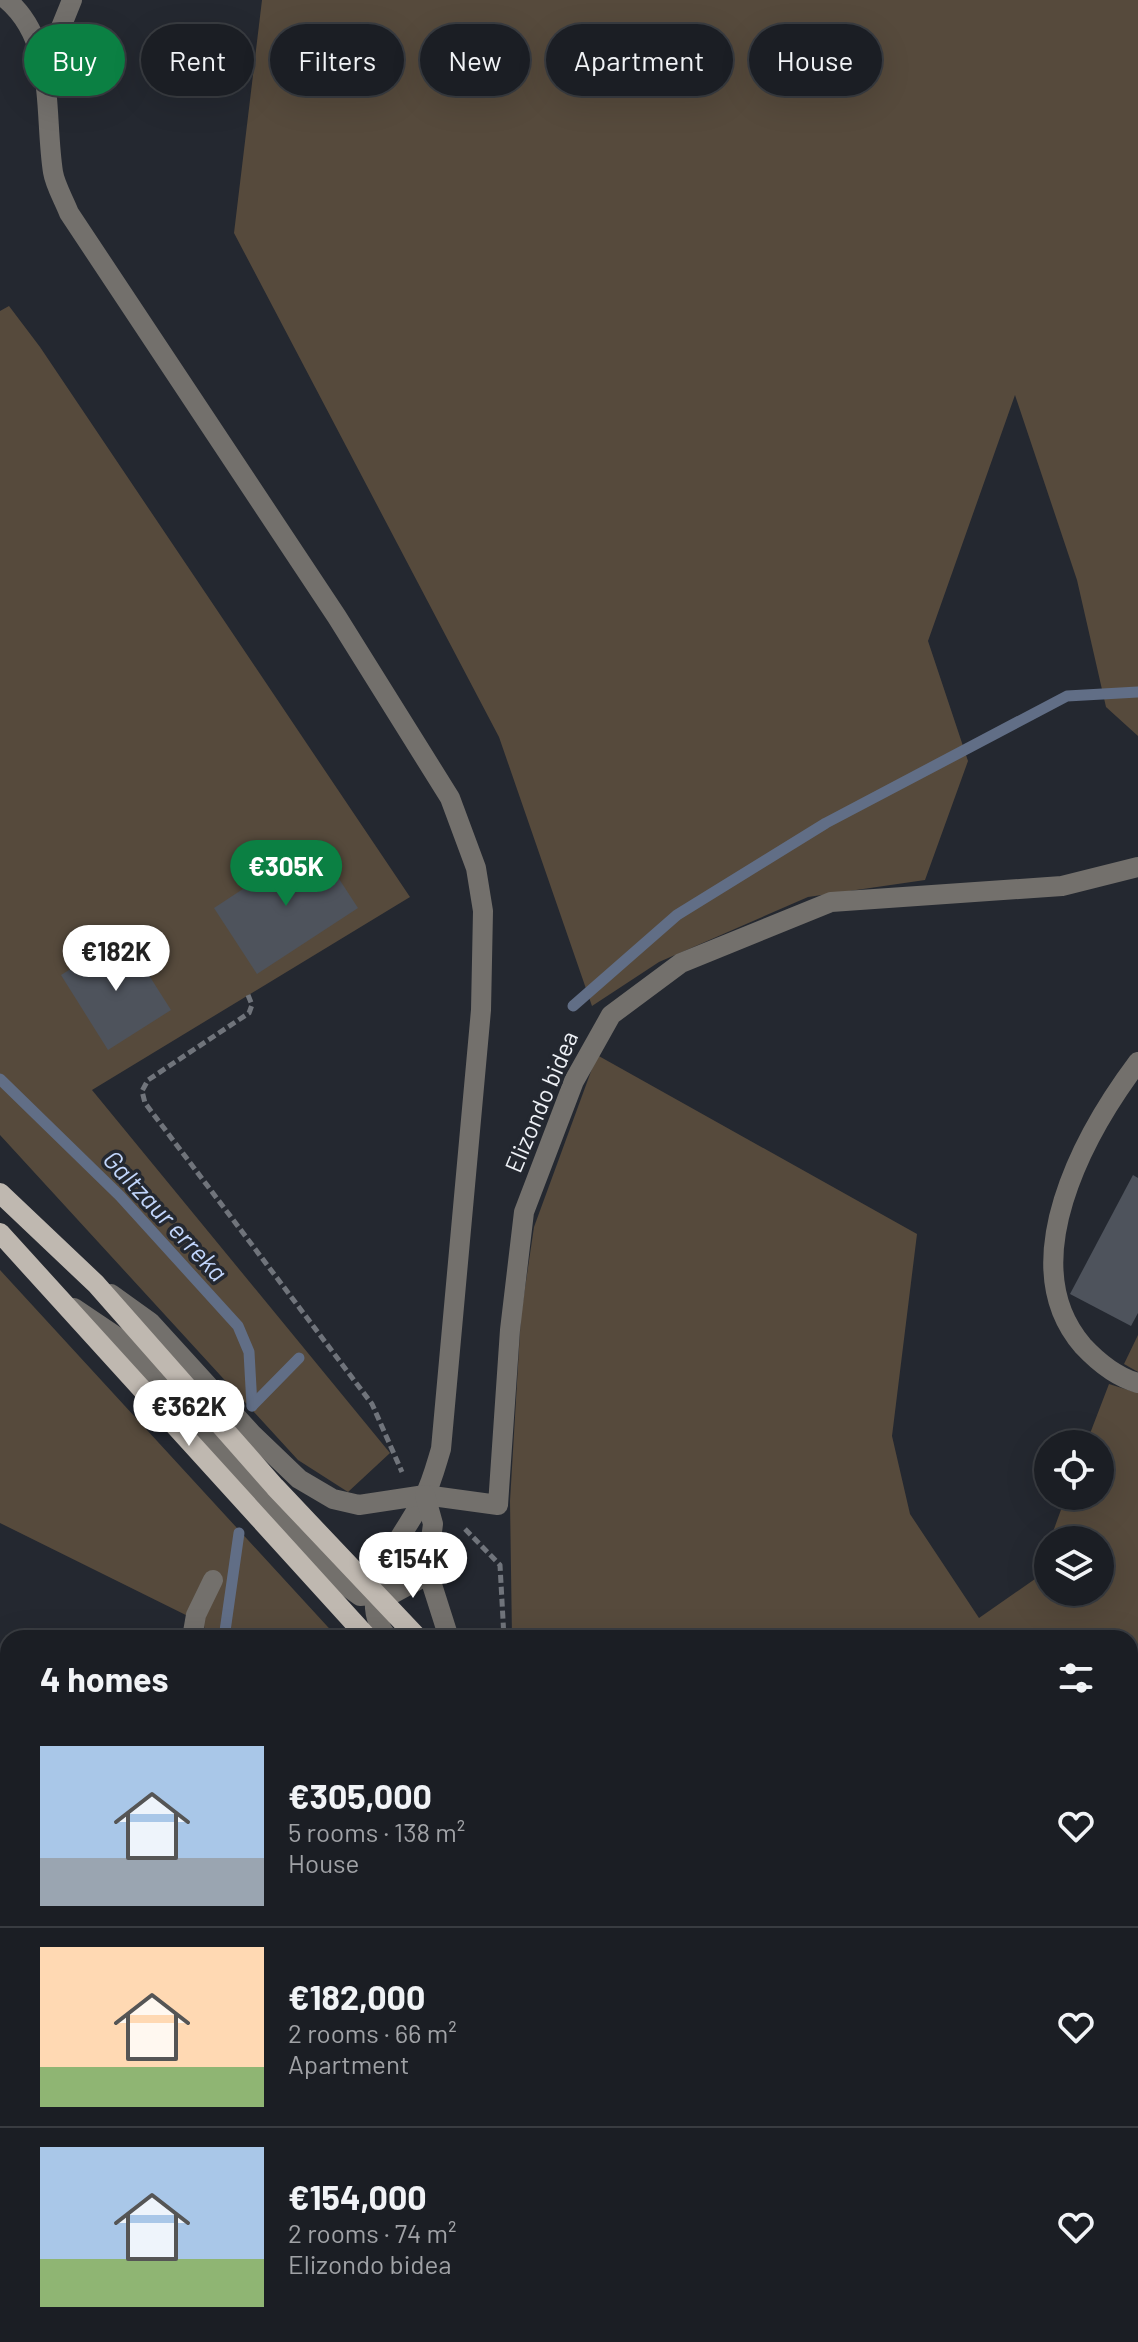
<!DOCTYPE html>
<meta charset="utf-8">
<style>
body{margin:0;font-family:Barlow,sans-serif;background:#24272c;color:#f1f3f6;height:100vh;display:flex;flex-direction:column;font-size:30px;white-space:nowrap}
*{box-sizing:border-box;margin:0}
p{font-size:26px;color:#a0a2a6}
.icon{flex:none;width:44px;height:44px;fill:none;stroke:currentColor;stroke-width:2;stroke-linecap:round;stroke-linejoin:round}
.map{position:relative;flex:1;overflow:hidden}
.details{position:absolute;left:0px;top:1630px;width:1138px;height:712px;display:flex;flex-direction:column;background:#1b1e24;border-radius:24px 24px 0 0;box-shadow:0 8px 32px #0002,0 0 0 2px #393c41}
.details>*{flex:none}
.banner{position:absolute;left:24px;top:24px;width:1090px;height:72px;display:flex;gap:16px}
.buttons{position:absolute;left:1034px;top:1430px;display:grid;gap:16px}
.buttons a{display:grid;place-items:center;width:80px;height:80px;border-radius:50%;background:#1b1e24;box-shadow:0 8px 32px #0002,0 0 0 2px #393c41;font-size:40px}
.price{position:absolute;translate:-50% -68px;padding:0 18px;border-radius:28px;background:#fff;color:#222;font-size:26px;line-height:52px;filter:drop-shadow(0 2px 4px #0008)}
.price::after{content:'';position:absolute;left:50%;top:48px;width:24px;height:18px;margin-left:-12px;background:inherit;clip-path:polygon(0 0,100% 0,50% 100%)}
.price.on{background:#0b8043;color:#fff}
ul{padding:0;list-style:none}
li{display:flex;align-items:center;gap:24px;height:200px;padding:0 40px}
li+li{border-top:2px solid #393c41}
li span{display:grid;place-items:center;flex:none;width:224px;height:160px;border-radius:0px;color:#555}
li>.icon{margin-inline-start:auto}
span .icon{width:96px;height:96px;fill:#fffc;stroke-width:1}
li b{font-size:34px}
h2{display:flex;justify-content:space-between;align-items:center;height:96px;padding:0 40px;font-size:34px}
.pill{padding:0 28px;border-radius:36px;background:#1b1e24;box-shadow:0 8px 32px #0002,0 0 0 2px #393c41;font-size:28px;line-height:72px}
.pill.on{background:#0b8043;color:#fff}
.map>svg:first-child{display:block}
.green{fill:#564a3c}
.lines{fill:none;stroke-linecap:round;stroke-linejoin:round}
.stream{stroke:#616e86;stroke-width:11}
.building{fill:#4e535c}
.path{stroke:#70747b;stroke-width:5;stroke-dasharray:8 4;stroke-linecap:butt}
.minor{stroke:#73706c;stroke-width:20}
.major{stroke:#bfb8b0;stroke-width:20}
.labels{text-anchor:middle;stroke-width:7;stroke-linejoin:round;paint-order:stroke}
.street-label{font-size:24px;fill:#eef1f6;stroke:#242830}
.water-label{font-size:26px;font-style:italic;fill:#c2d6fc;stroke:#242830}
</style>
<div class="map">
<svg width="1138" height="2342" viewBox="0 0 1138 2342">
<rect width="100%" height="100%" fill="#242830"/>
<g class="green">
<polygon points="262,0 1138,0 1138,736 1106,707 1077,580 1015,395 928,641 968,761 925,880 808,897 659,962 592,1006 499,737 234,233"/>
<polygon points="9,306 40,347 410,897 92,1090 390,1453 348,1492 298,1460 0,1135 0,311"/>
<polygon points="597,1055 917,1234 892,1436 910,1514 979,1618 1035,1579 1048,1545 1048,1592 1100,1592 1100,1540 1050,1540 1066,1496 1100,1496 1100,1444 1086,1444 1109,1384 1138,1393 1138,2126 1130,2135 1130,1638 512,1638 510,1501 521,1315 534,1227"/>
<polygon points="0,1270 338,1638 205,1638 204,1624 0,1523"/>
<polygon points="1138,1335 1138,1372 1124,1364"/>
<polygon points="0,1898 8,1901 8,2214 0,2207"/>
<polygon points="160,2334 877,2334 906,2338 911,2334 975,2334 982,2342 170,2342"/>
</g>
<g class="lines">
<g class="stream">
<polyline points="573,1006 677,915 826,823 1067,696 1138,692"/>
<polyline points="0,1079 120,1196 238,1326 249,1352 252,1406"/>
<polyline points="252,1406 299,1358"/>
<polyline points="224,1638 239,1533"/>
<polyline points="666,2334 682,2342"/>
</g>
</g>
<g class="building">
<polygon points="315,842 358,908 257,974 214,908"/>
<polygon points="124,936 171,1010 108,1050 61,975"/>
<polygon points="1133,1175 1138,1178 1138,1313 1131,1326 1070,1294"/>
<polygon points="8,1675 8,1776 0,1777 0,1677"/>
</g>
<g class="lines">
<g class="path">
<polyline points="248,995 252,1005 249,1013 148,1080 142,1091 145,1103 372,1404 402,1472"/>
<polyline points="465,1529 500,1565 504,1638"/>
</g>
<g class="minor">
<path d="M7,0C56,42 44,114 53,172C55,185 64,200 69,213L337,617L450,798L476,868L483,911L481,1010L441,1449C436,1465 432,1482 424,1497C404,1537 350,1594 388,1638"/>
<polyline points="44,69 72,0"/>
<path d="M1138,1062C1084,1134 1012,1264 1083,1346C1098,1362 1116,1377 1138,1383"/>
<polyline points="111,1294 150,1322 252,1434 299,1479 333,1499 359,1505 425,1495 498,1505 510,1330 524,1212 574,1081 611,1015 681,963 831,902 1062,886 1138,867"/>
<polyline points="74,1308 123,1341 338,1580 360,1596 394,1593 418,1580 427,1569"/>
<polyline points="425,1495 433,1524 427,1569 449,1638"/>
<polyline points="192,1638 196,1615 213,1580"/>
<polyline points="1130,2269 1138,2274"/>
<polyline points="458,2334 462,2342"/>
<polyline points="1012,2342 1021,2334"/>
</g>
<g class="major">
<polyline points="0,1193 96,1284 275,1487 418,1638"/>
<polyline points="0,1233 368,1638"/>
<polyline points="998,2334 1006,2342"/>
</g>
</g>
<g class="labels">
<g class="street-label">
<text transform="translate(542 1102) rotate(-67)" y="8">Elizondo bidea</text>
</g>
<g class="water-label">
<text transform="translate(165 1216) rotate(47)" y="9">Galtzaur erreka</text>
</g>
</g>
</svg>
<div class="buttons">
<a><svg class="icon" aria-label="locate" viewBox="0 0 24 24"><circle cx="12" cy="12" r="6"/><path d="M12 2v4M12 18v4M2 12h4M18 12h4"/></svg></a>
<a><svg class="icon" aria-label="layers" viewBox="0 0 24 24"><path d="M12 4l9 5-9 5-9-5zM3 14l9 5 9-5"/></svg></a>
</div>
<b class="price on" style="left:286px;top:908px">€305K</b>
<b class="price" style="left:116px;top:993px">€182K</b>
<b class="price" style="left:189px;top:1448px">€362K</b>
<b class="price" style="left:413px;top:1600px">€154K</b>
<div class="banner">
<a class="pill on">Buy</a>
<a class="pill">Rent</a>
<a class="pill">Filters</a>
<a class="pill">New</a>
<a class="pill">Apartment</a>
<a class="pill">House</a>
</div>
<section class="details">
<h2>4 homes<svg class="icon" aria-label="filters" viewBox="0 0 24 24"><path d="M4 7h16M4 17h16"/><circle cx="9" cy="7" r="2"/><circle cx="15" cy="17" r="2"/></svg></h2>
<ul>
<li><span style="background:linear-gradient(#a9c7e8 70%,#9aa5b1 0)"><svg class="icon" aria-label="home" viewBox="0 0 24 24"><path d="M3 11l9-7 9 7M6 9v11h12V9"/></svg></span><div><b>€305,000</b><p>5 rooms · 138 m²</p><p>House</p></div><svg class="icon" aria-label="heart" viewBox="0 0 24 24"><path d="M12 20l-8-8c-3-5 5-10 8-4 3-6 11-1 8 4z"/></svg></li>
<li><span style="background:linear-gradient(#ffd9b3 75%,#8fb573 0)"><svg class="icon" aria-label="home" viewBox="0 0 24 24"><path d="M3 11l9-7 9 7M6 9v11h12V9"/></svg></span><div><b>€182,000</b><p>2 rooms · 66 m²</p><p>Apartment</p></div><svg class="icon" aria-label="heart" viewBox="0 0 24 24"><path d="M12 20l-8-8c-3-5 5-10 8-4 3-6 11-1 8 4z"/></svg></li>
<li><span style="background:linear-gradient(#a9c7e8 70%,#8fb573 0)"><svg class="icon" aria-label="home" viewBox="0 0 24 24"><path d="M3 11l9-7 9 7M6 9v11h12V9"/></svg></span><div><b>€154,000</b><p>2 rooms · 74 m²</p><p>Elizondo bidea</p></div><svg class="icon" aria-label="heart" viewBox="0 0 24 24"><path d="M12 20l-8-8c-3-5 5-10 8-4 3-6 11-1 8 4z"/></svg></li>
</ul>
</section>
</div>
